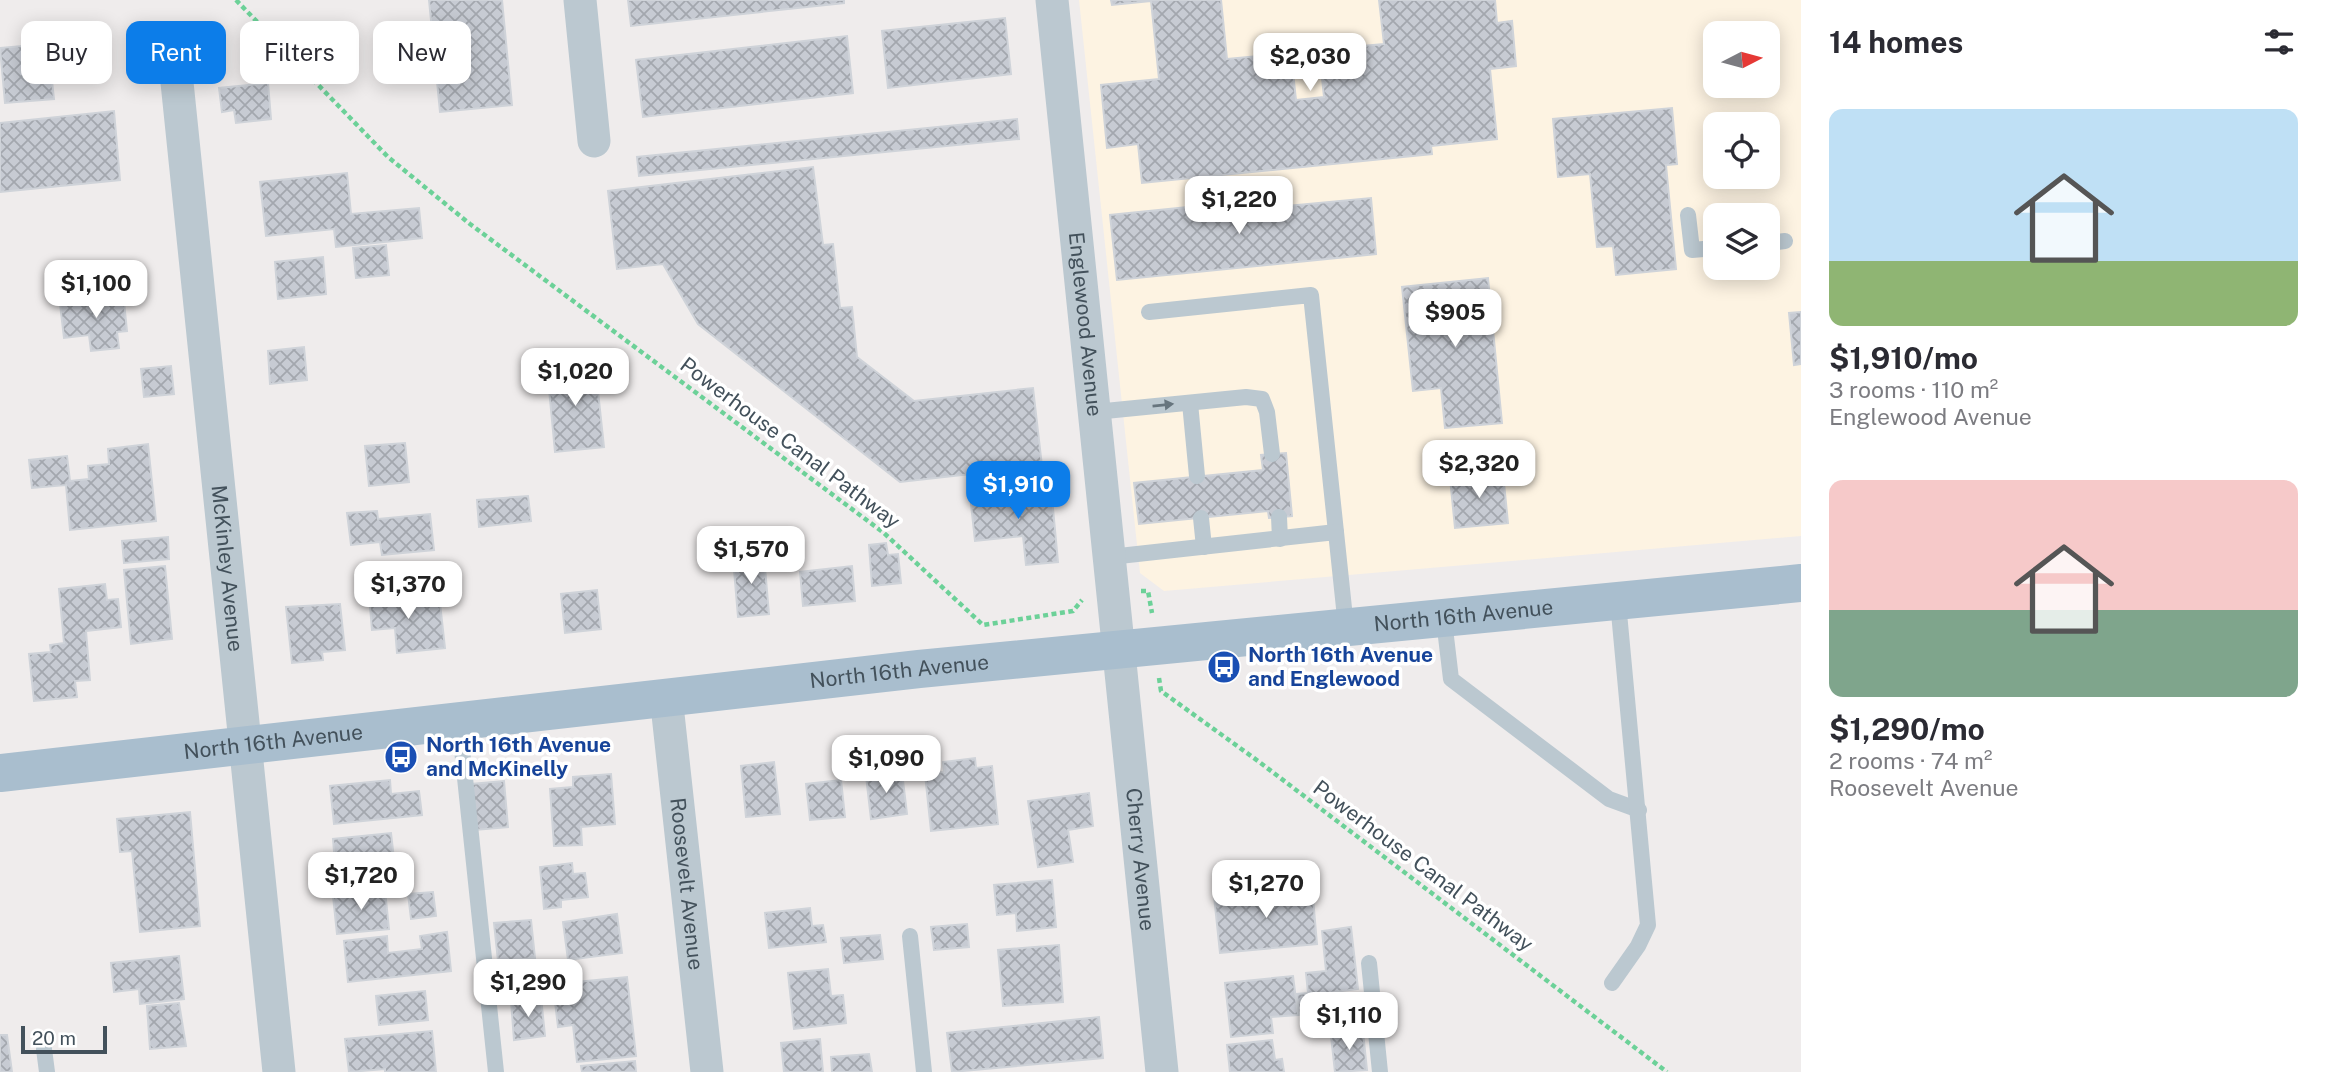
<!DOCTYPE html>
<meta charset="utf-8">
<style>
body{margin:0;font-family:"Public Sans",sans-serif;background:#f2f2f3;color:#2b2b33;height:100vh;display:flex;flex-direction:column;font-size:26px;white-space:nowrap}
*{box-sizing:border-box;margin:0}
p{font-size:23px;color:#7c7c81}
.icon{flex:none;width:38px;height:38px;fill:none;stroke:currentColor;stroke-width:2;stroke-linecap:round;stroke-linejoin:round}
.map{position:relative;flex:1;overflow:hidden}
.drawer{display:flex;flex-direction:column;background:#fff;width:525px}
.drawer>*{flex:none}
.guide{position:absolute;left:21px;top:21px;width:665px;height:63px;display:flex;gap:14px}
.needle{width:46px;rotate:84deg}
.controls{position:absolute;left:1703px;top:21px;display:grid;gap:14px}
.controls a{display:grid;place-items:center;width:77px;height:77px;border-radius:14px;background:#fff;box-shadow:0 4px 18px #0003;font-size:35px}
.scale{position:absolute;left:21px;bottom:18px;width:86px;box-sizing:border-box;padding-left:7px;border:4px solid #43515b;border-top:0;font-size:19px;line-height:24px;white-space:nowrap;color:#43515b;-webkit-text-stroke:5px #fff;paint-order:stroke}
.price{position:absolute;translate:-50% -60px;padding:0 16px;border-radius:14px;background:#fff;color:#222;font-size:23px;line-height:46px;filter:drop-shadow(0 2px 4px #0008)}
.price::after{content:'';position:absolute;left:50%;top:42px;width:21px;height:16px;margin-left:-10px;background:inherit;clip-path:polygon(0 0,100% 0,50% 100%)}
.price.active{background:#0c7de9;color:#fff}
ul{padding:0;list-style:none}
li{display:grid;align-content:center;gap:14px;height:371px;padding:0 28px}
li span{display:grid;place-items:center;height:217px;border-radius:14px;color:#555}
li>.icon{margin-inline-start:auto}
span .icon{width:126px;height:126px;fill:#fffc;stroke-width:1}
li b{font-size:30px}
h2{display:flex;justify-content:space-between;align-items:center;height:84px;padding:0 28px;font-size:30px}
.pill{padding:0 24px;border-radius:14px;background:#fff;box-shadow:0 4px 18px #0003;font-size:24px;line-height:63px}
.pill.active{background:#0c7de9;color:#fff}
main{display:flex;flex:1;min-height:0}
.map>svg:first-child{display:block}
.commercial{fill:#fdf3e2;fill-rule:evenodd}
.building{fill:url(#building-cross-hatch);stroke:#cfd3d9;stroke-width:2}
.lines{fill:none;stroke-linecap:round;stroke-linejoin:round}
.path{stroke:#6cd198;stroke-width:4.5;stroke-dasharray:5 3.5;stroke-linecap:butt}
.lane{stroke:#bbc8d0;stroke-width:16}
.street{stroke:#bbc8d0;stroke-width:33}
.primary{stroke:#a9bece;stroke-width:38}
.oneway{fill:#67757e}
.labels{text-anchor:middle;stroke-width:7;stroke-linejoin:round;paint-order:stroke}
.street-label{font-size:21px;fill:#43515b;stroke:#fff}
.transit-label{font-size:21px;font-weight:bold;fill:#164399;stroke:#fff;text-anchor:start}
</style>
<main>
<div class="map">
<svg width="1801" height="1072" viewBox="0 0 1801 1072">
<defs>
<pattern id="building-cross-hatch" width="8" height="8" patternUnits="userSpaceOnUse" patternTransform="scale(1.75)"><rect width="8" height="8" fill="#c7cbd3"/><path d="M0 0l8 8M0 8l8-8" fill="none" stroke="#a3a7ae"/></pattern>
</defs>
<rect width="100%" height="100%" fill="#efecec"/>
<path class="commercial" d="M1079,0H1801V536L1164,591L1140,573ZM1715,33H1768V86H1715ZM1715,124H1768V177H1715ZM1715,215H1768V268H1715Z"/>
<g class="building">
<polygon points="429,0 502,0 512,105 440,112"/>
<polygon points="628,0 844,0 844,3 631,26"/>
<polygon points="1111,0 1221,0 1227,59 1291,53 1296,100 1324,97 1319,50 1384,44 1379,0 1495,0 1497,23 1512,21 1516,66 1490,69 1497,139 1431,146 1432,154 1142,183 1138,144 1107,148 1101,85 1159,79 1151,1 1112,5"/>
<polygon points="1005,18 1011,74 888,88 882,31"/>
<polygon points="847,36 853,93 643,117 636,60"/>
<polygon points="79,41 83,78 52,81 54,99 5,103 0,48"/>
<polygon points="268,83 271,119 236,123 234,110 222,112 219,88"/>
<polygon points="1672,108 1677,164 1666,165 1676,269 1616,275 1613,246 1597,247 1590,174 1558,177 1553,119"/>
<polygon points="114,111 120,180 0,192 0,123"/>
<polygon points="1017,119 1019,139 639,176 637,157"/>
<polygon points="813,167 823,245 833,244 840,308 852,307 857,357 914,401 1033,388 1042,466 900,482 698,324 663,264 617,269 608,191"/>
<polygon points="347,173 351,214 419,208 422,238 336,247 334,229 266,236 260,182"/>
<polygon points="1276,198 1276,207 1371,198 1376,254 1117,280 1110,215"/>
<polygon points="386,245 389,275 356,278 353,248"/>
<polygon points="323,257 326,294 278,299 275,262"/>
<polygon points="1488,278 1502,423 1445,428 1441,388 1413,391 1402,287"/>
<polygon points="123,292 127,331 117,332 119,348 91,351 89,335 64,338 60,304 83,302 82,296"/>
<polygon points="1801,312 1801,364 1794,365 1789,313"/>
<polygon points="304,347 307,380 270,384 268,351"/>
<polygon points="595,363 604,447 555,452 547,368"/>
<polygon points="171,366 174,394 144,397 141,369"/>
<polygon points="405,443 409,482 369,486 365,446"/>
<polygon points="148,444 156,521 70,530 66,485 32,488 29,460 67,456 70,481 89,479 88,466 109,464 108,449"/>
<polygon points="1457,445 1459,473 1429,477 1427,448"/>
<polygon points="1286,453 1292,516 1269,518 1268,511 1139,524 1134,483 1263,470 1261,455"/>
<polygon points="1503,473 1508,523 1455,528 1450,478"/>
<polygon points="1051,487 1058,562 1026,565 1023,536 975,541 970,495"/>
<polygon points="528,496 531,521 479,527 477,500"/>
<polygon points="377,511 378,519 430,514 434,550 382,555 380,542 351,545 347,513"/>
<polygon points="168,537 169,559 124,563 122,541"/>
<polygon points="886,543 888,555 898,554 901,583 872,586 869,545"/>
<polygon points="764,556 769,614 738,617 733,558"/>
<polygon points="165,566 172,639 131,644 124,570"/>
<polygon points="852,566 855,601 803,606 800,572"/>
<polygon points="105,584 107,600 118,599 121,627 86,631 90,680 75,681 77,697 34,701 29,654 51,652 50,645 64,643 59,589"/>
<polygon points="597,590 601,629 565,633 561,594"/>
<polygon points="414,591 415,605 440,603 445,648 397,653 395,628 372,630 369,595"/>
<polygon points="340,604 345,650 322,652 323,660 292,663 286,607"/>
<polygon points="975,758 976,768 992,766 998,824 931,831 925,774 944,772 943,762"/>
<polygon points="774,762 780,814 746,817 741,766"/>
<polygon points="902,772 907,814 871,819 866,776"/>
<polygon points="611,774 615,824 581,827 582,845 554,846 550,789 573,787 573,777"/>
<polygon points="390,780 391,794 419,791 422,815 334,824 330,786"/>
<polygon points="841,780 845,817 810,820 806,784"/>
<polygon points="504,781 508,827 475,830 471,784"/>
<polygon points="1089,793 1093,826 1068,830 1073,862 1038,867 1028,801"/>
<polygon points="190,812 200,926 140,932 132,851 120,852 117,819"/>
<polygon points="391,833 394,859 382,861 383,871 336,876 333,839"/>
<polygon points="572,863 573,874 585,873 588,897 561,900 561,907 544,909 540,867"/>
<polygon points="1052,880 1056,927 1017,931 1016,913 997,915 994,885"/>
<polygon points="1312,886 1317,944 1220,953 1214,896"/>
<polygon points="385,890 389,929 337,934 333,896"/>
<polygon points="433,892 436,916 411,919 408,894"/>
<polygon points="810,908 812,926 823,925 826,942 769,948 765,913"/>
<polygon points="617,914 622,953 568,960 563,922"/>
<polygon points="531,920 535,958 498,961 494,923"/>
<polygon points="967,924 969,947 934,950 931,927"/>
<polygon points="1351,927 1358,989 1319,994 1321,1013 1299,1015 1297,994 1308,993 1306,973 1326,971 1322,931"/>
<polygon points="447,932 451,971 348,982 344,941 387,936 388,953 422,949 420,936"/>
<polygon points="880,935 883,959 844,963 841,938"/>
<polygon points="1059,945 1063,1002 1003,1006 998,950"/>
<polygon points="179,956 184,999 140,1004 139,989 114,992 111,963"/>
<polygon points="538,967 541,995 509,998 506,971"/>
<polygon points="828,969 831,996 843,995 846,1023 794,1029 788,973"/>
<polygon points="1293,976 1298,1015 1271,1017 1273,1033 1231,1037 1225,983"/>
<polygon points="627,977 636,1056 577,1062 573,1025 558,1027 555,1002 567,1001 566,983"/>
<polygon points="425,991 428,1020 379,1025 376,996"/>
<polygon points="541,997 545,1036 514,1040 511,1001"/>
<polygon points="179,1003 186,1046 150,1049 147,1006"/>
<polygon points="1099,1017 1103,1058 952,1072 947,1033"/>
<polygon points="432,1031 436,1072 385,1072 385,1069 349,1072 345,1039"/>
<polygon points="1363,1032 1367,1070 1335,1072 1331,1036"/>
<polygon points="0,1035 7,1035 12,1072 0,1072"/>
<polygon points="820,1039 823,1072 784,1072 781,1043"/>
<polygon points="1272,1040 1275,1060 1282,1059 1284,1072 1230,1072 1227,1045"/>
<polygon points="869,1054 872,1072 832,1072 831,1057"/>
<polygon points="635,1061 636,1072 582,1072 581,1066"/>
</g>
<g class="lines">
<g class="path">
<polyline points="236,0 388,157 470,224 884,533 983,625 1073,611 1082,600"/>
<polyline points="1141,591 1148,591 1152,613"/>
<polyline points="1159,678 1161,691 1258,761 1667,1072"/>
</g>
<g class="lane">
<polyline points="1688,215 1692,250 1715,248"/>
<polyline points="1768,243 1785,241"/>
<polyline points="1149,312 1311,295 1336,532"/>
<polyline points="1190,403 1197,476"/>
<polyline points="1095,412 1246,397 1262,399 1267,412 1272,454"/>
<polyline points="1279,517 1280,539"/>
<polyline points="1201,518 1204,547"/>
<polyline points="1110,557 1336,532 1346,627"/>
<polyline points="1444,620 1451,679 1609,799 1639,810"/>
<polyline points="459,721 496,1072"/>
<polyline points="910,936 924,1072"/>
<polyline points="1369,963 1380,1072"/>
<polyline points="1612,983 1638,946 1648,925 1618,602"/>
<polyline points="44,1049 47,1072"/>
</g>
<g class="street">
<polyline points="580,0 594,141"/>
<path id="s1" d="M1052,0L1162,1072"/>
<path id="s2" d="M175,63L279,1072"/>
<path id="s3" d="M666,696L707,1072"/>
</g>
<path class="primary" id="s4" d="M0,773L919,669L1801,583"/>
</g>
<defs><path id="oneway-solid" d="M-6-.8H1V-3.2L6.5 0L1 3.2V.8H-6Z" transform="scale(1.75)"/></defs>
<use class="oneway" href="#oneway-solid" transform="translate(1163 405) rotate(-6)"/>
<defs>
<symbol id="bus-disc" viewBox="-11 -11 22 22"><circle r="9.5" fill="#1a4fb4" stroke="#fff"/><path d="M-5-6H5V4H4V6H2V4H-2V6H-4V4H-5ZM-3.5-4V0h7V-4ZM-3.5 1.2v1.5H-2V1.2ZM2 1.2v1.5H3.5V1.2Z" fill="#fff"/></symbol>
</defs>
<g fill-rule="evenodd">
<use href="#bus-disc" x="1205" y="648" width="38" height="38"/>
<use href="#bus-disc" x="382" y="738" width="38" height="38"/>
</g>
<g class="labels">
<g class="street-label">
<text dy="7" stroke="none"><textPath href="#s1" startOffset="326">Englewood Avenue</textPath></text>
<text transform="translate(790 443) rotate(37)" y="7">Powerhouse Canal Pathway</text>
<text dy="7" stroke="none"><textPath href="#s2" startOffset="508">McKinley Avenue</textPath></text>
<text dy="7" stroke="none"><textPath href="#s4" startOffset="1472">North 16th Avenue</textPath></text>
<text dy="7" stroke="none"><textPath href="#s4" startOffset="905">North 16th Avenue</textPath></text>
<text dy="7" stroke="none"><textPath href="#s4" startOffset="275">North 16th Avenue</textPath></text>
<text dy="7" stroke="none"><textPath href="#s1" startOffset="864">Cherry Avenue</textPath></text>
<text transform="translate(1423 866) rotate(37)" y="7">Powerhouse Canal Pathway</text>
<text dy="7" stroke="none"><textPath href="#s3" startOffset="189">Roosevelt Avenue</textPath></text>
</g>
<g class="transit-label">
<text x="1248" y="662">North 16th Avenue<tspan x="1248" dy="24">and Englewood</tspan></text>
<text x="426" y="752">North 16th Avenue<tspan x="426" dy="24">and McKinelly</tspan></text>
</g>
</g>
</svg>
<div class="controls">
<a><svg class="needle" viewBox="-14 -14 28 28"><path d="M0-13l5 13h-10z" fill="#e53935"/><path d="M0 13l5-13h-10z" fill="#7c7c81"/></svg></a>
<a><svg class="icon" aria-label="locate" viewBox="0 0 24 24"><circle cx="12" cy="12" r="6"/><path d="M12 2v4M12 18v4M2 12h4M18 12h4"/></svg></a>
<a><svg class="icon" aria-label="layers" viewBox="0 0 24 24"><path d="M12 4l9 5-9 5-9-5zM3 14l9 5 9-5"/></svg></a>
</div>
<div class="scale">20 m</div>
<b class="price" style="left:1310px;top:93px">$2,030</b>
<b class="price" style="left:1239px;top:236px">$1,220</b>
<b class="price" style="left:96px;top:320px">$1,100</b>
<b class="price" style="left:1455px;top:349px">$905</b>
<b class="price" style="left:575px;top:408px">$1,020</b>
<b class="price" style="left:1479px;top:500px">$2,320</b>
<b class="price active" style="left:1018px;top:521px">$1,910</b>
<b class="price" style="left:751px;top:586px">$1,570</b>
<b class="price" style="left:408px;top:621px">$1,370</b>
<b class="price" style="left:886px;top:795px">$1,090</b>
<b class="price" style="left:361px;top:912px">$1,720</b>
<b class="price" style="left:1266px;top:920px">$1,270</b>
<b class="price" style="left:528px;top:1019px">$1,290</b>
<b class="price" style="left:1349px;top:1052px">$1,110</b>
<div class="guide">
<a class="pill">Buy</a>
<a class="pill active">Rent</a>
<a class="pill">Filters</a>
<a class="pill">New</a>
</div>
</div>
<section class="drawer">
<h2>14 homes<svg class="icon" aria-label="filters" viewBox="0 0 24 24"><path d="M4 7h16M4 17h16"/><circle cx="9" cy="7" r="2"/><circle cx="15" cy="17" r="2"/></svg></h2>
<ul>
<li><span style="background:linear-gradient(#bfe0f5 70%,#8fb573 0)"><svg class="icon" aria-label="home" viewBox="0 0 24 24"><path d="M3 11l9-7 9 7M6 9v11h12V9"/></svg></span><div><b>$1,910/mo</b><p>3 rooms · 110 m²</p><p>Englewood Avenue</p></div></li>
<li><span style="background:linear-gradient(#f6c9c9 60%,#7fa58c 0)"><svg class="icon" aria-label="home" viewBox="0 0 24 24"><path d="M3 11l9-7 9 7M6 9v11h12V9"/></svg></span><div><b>$1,290/mo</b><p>2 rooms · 74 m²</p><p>Roosevelt Avenue</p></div></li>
</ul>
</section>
</main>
